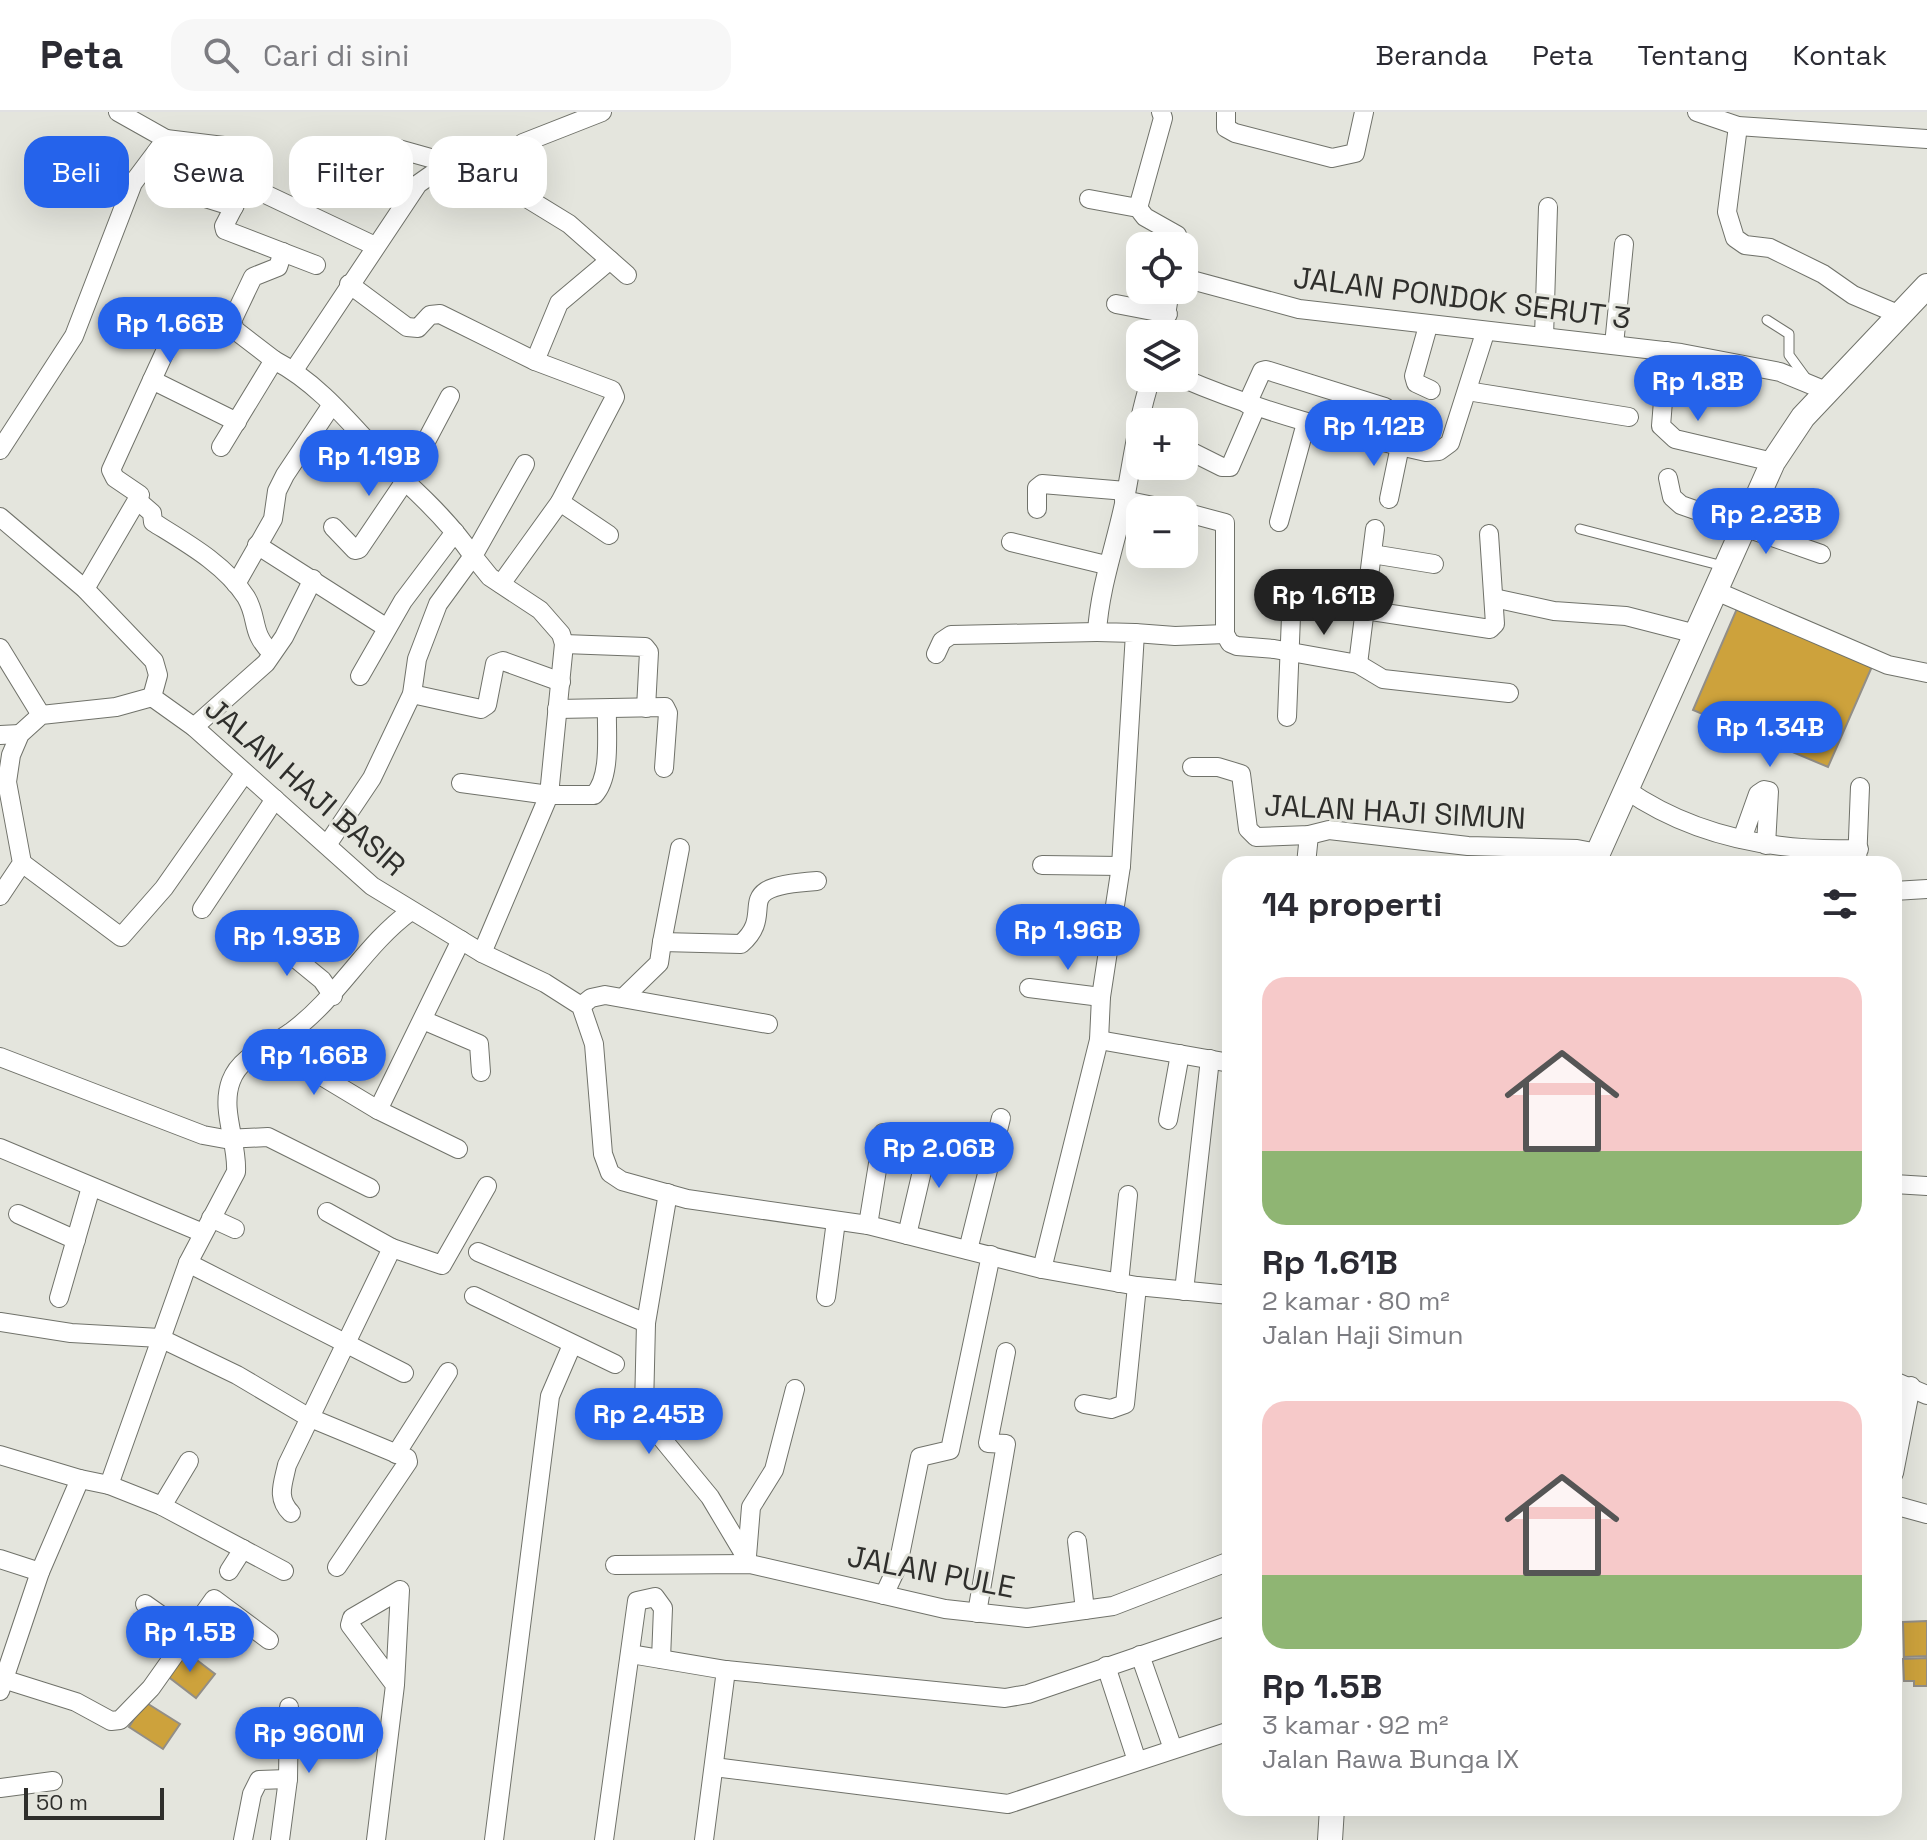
<!DOCTYPE html>
<html lang="id">
<meta charset="utf-8">
<style>
body{margin:0;font-family:"Space Grotesk",sans-serif;background:#f7f7f7;color:#2b2b33;height:100vh;display:flex;flex-direction:column;font-size:30px;white-space:nowrap}
*{box-sizing:border-box;margin:0}
p{font-size:26px;color:#7c7c81}
.icon{flex:none;width:44px;height:44px;fill:none;stroke:currentColor;stroke-width:2;stroke-linecap:round;stroke-linejoin:round}
.map{position:relative;flex:1;overflow:hidden}
.side{position:absolute;left:1222px;top:744px;width:680px;height:960px;display:flex;flex-direction:column;background:#fff;border-radius:24px;box-shadow:0 8px 32px #0002}
.side>*{flex:none}
.top-card{position:absolute;left:24px;top:24px;width:760px;height:72px;display:flex;gap:16px}
.controls{position:absolute;left:1126px;top:120px;display:grid;gap:16px}
.controls a{display:grid;place-items:center;width:72px;height:72px;border-radius:16px;background:#fff;box-shadow:0 8px 32px #0002;font-size:40px}
.scale{position:absolute;left:24px;bottom:20px;width:140px;box-sizing:border-box;padding-left:8px;border:4px solid #2f2f2c;border-top:0;font-size:22px;line-height:28px;white-space:nowrap;color:#2f2f2c;-webkit-text-stroke:6px #e4e5dd;paint-order:stroke}
.price{position:absolute;translate:-50% -68px;padding:0 18px;border-radius:28px;background:#2563eb;color:#fff;font-size:26px;line-height:52px;filter:drop-shadow(0 2px 4px #0008)}
.price::after{content:'';position:absolute;left:50%;top:48px;width:24px;height:18px;margin-left:-12px;background:inherit;clip-path:polygon(0 0,100% 0,50% 100%)}
.price.active{background:#222;color:#fff}
ul{padding:0;list-style:none}
li{display:grid;align-content:center;gap:16px;height:424px;padding:0 40px}
li span{display:grid;place-items:center;height:248px;border-radius:24px;color:#555}
li>.icon{margin-inline-start:auto}
span .icon{width:144px;height:144px;fill:#fffc;stroke-width:1}
li b{font-size:34px}
h2{display:flex;justify-content:space-between;align-items:center;height:96px;padding:0 40px;font-size:34px}
.chip{padding:0 28px;border-radius:24px;background:#fff;box-shadow:0 8px 32px #0002;font-size:28px;line-height:72px}
.chip.active{background:#2563eb;color:#fff}
header{display:flex;align-items:center;gap:48px;box-sizing:border-box;height:112px;padding:0 40px;background:#fff;border-bottom:2px solid #e1e1e2}
header strong{font-size:38px}
nav{display:flex;gap:44px;margin-inline-start:auto;font-size:28px}
.search{width:560px;height:72px;background:#f7f7f7;display:flex;align-items:center;gap:20px;box-sizing:border-box;padding:0 28px;border-radius:24px;color:#7c7c81;font-size:30px}
.map>svg:first-child{display:block}
.building{fill:#cda23c;stroke:#928e87;stroke-width:2}
.lines{fill:none;stroke-linecap:round;stroke-linejoin:round}
.service-casing{stroke:#70726a;stroke-width:11}
.minor-casing{stroke:#70726a;stroke-width:20}
.secondary-casing{stroke:#70726a;stroke-width:26}
.service{stroke:#fff;stroke-width:9}
.minor{stroke:#fff;stroke-width:18}
.secondary{stroke:#fff;stroke-width:24}
.labels{text-anchor:middle;stroke-width:6;stroke-linejoin:round;paint-order:stroke}
.street-label{font-size:30px;fill:#2f2f2c;stroke:#e4e5dd}
</style>
<header>
<strong>Peta</strong>
<div class="search"><svg class="icon" aria-label="search" viewBox="0 0 24 24"><circle cx="10" cy="10" r="6"/><path d="M15 15l6 6"/></svg>Cari di sini</div>
<nav><a>Beranda</a><a>Peta</a><a>Tentang</a><a>Kontak</a></nav>
</header>
<div class="map">
<svg width="1927" height="1728" viewBox="0 0 1927 1728">
<rect width="100%" height="100%" fill="#e4e5dd"/>
<g class="building">
<polygon points="1739,492 1874,550 1828,655 1693,598"/>
<polygon points="219,1495 250,1522 231,1543 201,1516"/>
<polygon points="1927,1509 1927,1544 1904,1545 1903,1510"/>
<polygon points="185,1539 215,1562 196,1586 166,1563"/>
<polygon points="1927,1546 1927,1574 1914,1574 1914,1569 1904,1569 1903,1547"/>
<polygon points="145,1590 180,1612 163,1637 129,1615"/>
</g>
<g class="lines">
<defs>
<g id="service">
<polyline points="1767,208 1789,222 1789,243 1808,269"/>
<polyline points="1580,417 1723,454"/>
</g>
<g id="minor">
<polyline points="118,0 166,27"/>
<polyline points="1226,0 1226,16 1235,21 1332,46 1355,41 1364,0"/>
<polyline points="1697,0 1738,14 1927,27"/>
<polyline points="1738,14 1727,100 1735,126 1745,133 1770,136 1823,162 1853,183 1900,203"/>
<polyline points="391,35 448,51"/>
<polyline points="342,53 368,66 404,92"/>
<polyline points="494,66 569,112 627,163"/>
<polyline points="246,73 375,134"/>
<polyline points="189,81 234,95"/>
<polyline points="1089,87 1138,96 1145,105 1177,123 1178,134"/>
<polyline points="1138,96 1163,6 1161,0"/>
<polyline points="1184,166 1299,197 1681,241 1780,260 1826,279"/>
<polyline points="349,172 407,215 418,216 430,203 440,202 535,249"/>
<polyline points="1116,192 1168,202"/>
<polyline points="1428,214 1414,264 1416,271 1431,278"/>
<polyline points="1163,222 1170,178"/>
<polyline points="1544,225 1548,95"/>
<polyline points="1614,233 1624,132"/>
<polyline points="1667,239 1661,314 1675,327 1773,350"/>
<polyline points="274,248 235,218 232,209 253,165 278,155 283,140"/>
<polyline points="294,258 418,72 448,51 494,66 523,31 602,0"/>
<path d="M1182,266C1261,300 1342,321 1426,340L1439,339L1450,331L1485,221"/>
<polyline points="152,268 174,220"/>
<polyline points="1467,279 1629,305"/>
<polyline points="1247,292 1262,259 1266,258 1385,295"/>
<path d="M221,335L274,248C328,276 363,329 406,370C431,393 453,415 473,444L438,492L417,547L412,582L372,666L327,733"/>
<polyline points="1184,336 1222,355 1230,355 1256,295"/>
<polyline points="0,338 74,224 133,71 166,27 232,35 255,43 257,50 224,114 225,118 316,153"/>
<polyline points="1668,366 1672,385 1681,393 1821,442"/>
<polyline points="1389,387 1400,334"/>
<path d="M137,388L152,401L153,410C185,430 225,452 246,485C259,507 250,521 272,541"/>
<polyline points="1124,388 1173,398"/>
<polyline points="560,390 609,423"/>
<polyline points="1037,397 1037,376 1042,372 1126,379"/>
<polyline points="1184,400 1225,411 1225,522"/>
<polyline points="0,405 85,477 154,549 158,563 152,585"/>
<polyline points="1279,410 1306,311"/>
<polyline points="333,415 355,438 359,437 405,369 450,284"/>
<polyline points="1011,430 1106,453"/>
<polyline points="257,433 387,516"/>
<polyline points="1372,442 1434,452"/>
<polyline points="236,472 273,407 277,379 285,363 331,294"/>
<polyline points="501,472 560,390 615,285 612,278 535,249 559,191 610,148"/>
<polyline points="85,477 140,383 115,366 111,358 152,268 237,310"/>
<polyline points="1716,479 1888,553 1927,561"/>
<polyline points="1494,486 1554,499 1626,504 1696,522"/>
<polyline points="1365,498 1490,517 1495,512 1489,422"/>
<polyline points="1135,521 1175,524 1225,522 1230,531 1237,534 1274,537 1358,552 1383,567 1509,581"/>
<polyline points="564,532 645,535 649,540 646,596"/>
<polyline points="0,536 41,603"/>
<polyline points="936,542 942,529 951,523 1097,520"/>
<polyline points="1358,552 1375,417"/>
<polyline points="360,564 403,489 455,420"/>
<polyline points="412,582 481,597 487,593 495,552 503,549 561,570"/>
<polyline points="557,597 665,595 668,601 664,656"/>
<polyline points="1287,605 1292,479"/>
<polyline points="194,615 266,551 284,525 313,467"/>
<polyline points="0,623 20,622"/>
<polyline points="1192,655 1218,655 1241,662 1248,717 1256,725 1309,723 1329,718 1468,734 1577,737 1598,741"/>
<path d="M461,671L549,683H594C612,664 606,621 607,597"/>
<path d="M1625,677C1694,725 1776,740 1859,737"/>
<polyline points="1742,727 1758,682 1764,678 1769,679 1766,733"/>
<polyline points="22,751 121,825 164,776 244,662"/>
<polyline points="1306,752 1309,723"/>
<polyline points="1857,752 1860,675"/>
<polyline points="1042,753 1121,754"/>
<polyline points="1894,779 1927,777"/>
<polyline points="0,784 22,751 7,670 11,643 20,622 41,603 116,595 152,585 194,615 372,774 482,841 545,871 581,894 594,932 603,1042 610,1061 622,1069 687,1087 868,1113 1042,1157 1137,1174 1230,1183"/>
<polyline points="202,797 275,687"/>
<polyline points="267,823 322,868 333,884"/>
<polyline points="662,830 680,736"/>
<polyline points="482,841 549,683 564,532 561,522 540,498 490,465 473,444 525,352"/>
<polyline points="1029,876 1101,885"/>
<path d="M624,885L659,851L662,830L741,832C780,798 723,775 817,769"/>
<polyline points="581,894 591,886 605,883 768,912"/>
<polyline points="423,908 479,932 481,960"/>
<polyline points="1099,928 1230,951"/>
<polyline points="270,933 378,998"/>
<polyline points="0,945 203,1023 225,1027 268,1025 370,1076"/>
<polyline points="1168,1008 1180,942"/>
<polyline points="0,1036 203,1121"/>
<polyline points="458,1037 378,998 461,828"/>
<polyline points="1894,1072 1927,1074"/>
<polyline points="668,1081 646,1211 644,1296 650,1312 710,1385 750,1452"/>
<polyline points="18,1102 76,1128"/>
<polyline points="211,1106 235,1117"/>
<polyline points="868,1113 883,1021 930,1025 907,1123"/>
<polyline points="392,1136 442,1153 487,1074"/>
<polyline points="968,1138 1001,1006"/>
<polyline points="478,1140 646,1211"/>
<polyline points="188,1151 404,1261"/>
<path d="M1042,1157L1099,928L1101,885L1121,754L1135,521L1097,520C1100,473 1116,432 1125,387C1133,345 1138,306 1151,266"/>
<polyline points="1119,1171 1128,1083"/>
<polyline points="1184,1179 1210,947"/>
<polyline points="474,1184 615,1252"/>
<polyline points="826,1185 836,1109"/>
<polyline points="59,1186 91,1075"/>
<polyline points="0,1210 71,1221 160,1226 237,1263 308,1305 407,1346 408,1350 337,1455"/>
<polyline points="1894,1269 1927,1283"/>
<polyline points="1084,1292 1111,1297 1125,1292 1137,1174"/>
<polyline points="396,1342 448,1260"/>
<polyline points="0,1343 80,1367"/>
<polyline points="1894,1361 1911,1274"/>
<polyline points="109,1373 162,1394 284,1459"/>
<polyline points="1894,1393 1927,1402"/>
<polyline points="162,1394 189,1349"/>
<path d="M291,1401C276,1386 283,1372 287,1353L392,1136L327,1100"/>
<polyline points="1077,1429 1085,1498"/>
<polyline points="747,1444 751,1395 774,1358 795,1277"/>
<polyline points="0,1447 40,1460"/>
<polyline points="615,1453 750,1452 945,1497 1027,1506 1113,1494 1230,1449"/>
<polyline points="229,1459 243,1437"/>
<polyline points="884,1483 898,1453 920,1345 950,1338 991,1143"/>
<polyline points="145,1492 189,1523"/>
<polyline points="977,1501 1006,1332 988,1331 1006,1240"/>
<polyline points="631,1542 726,1558 1005,1586 1028,1582 1230,1513"/>
<polyline points="1140,1543 1173,1637"/>
<polyline points="1106,1554 1137,1649"/>
<polyline points="3,1567 76,1590 111,1609 120,1608 151,1576 214,1487 269,1528"/>
<path d="M0,1579L40,1460L80,1367L109,1373L188,1151L236,1060C238,1031 220,998 231,969C241,942 270,936 291,920C338,886 364,833 411,799"/>
<polyline points="714,1655 1008,1692 1230,1619"/>
<polyline points="0,1676 53,1669"/>
<polyline points="243,1728 252,1682 259,1668 288,1667"/>
<polyline points="280,1728 288,1667 289,1595"/>
<polyline points="376,1728 395,1573 400,1478 352,1506 350,1513 395,1573"/>
<polyline points="494,1728 550,1284 572,1233"/>
<polyline points="604,1728 637,1489 655,1485 663,1496 661,1547"/>
<polyline points="704,1728 726,1558"/>
</g>
<g id="secondary">
<polyline points="1593,752 1773,350 1803,305 1927,174"/>
<polyline points="1330,1728 1332,1696"/>
</g>
</defs>
<use href="#service" class="service-casing"/>
<use href="#minor" class="minor-casing"/>
<use href="#secondary" class="secondary-casing"/>
<use href="#service" class="service"/>
<use href="#minor" class="minor"/>
<use href="#secondary" class="secondary"/>
</g>
<g class="labels">
<g class="street-label">
<text transform="translate(1462 186) rotate(7)" y="10">JALAN PONDOK SERUT 3</text>
<text transform="translate(305 675) rotate(41)" y="10">JALAN HAJI BASIR</text>
<text transform="translate(1395 700) rotate(3)" y="10">JALAN HAJI SIMUN</text>
<text transform="translate(931 1460) rotate(11)" y="10">JALAN PULE</text>
</g>
</g>
</svg>
<div class="controls">
<a><svg class="icon" aria-label="locate" viewBox="0 0 24 24"><circle cx="12" cy="12" r="6"/><path d="M12 2v4M12 18v4M2 12h4M18 12h4"/></svg></a>
<a><svg class="icon" aria-label="layers" viewBox="0 0 24 24"><path d="M12 4l9 5-9 5-9-5zM3 14l9 5 9-5"/></svg></a>
<a>+</a>
<a>−</a>
</div>
<div class="scale">50 m</div>
<b class="price" style="left:170px;top:253px">Rp 1.66B</b>
<b class="price" style="left:1698px;top:311px">Rp 1.8B</b>
<b class="price" style="left:1374px;top:356px">Rp 1.12B</b>
<b class="price" style="left:369px;top:386px">Rp 1.19B</b>
<b class="price" style="left:1766px;top:444px">Rp 2.23B</b>
<b class="price active" style="left:1324px;top:525px">Rp 1.61B</b>
<b class="price" style="left:1770px;top:657px">Rp 1.34B</b>
<b class="price" style="left:1068px;top:860px">Rp 1.96B</b>
<b class="price" style="left:287px;top:866px">Rp 1.93B</b>
<b class="price" style="left:314px;top:985px">Rp 1.66B</b>
<b class="price" style="left:939px;top:1078px">Rp 2.06B</b>
<b class="price" style="left:649px;top:1344px">Rp 2.45B</b>
<b class="price" style="left:190px;top:1562px">Rp 1.5B</b>
<b class="price" style="left:309px;top:1663px">Rp 960M</b>
<div class="top-card">
<a class="chip active">Beli</a>
<a class="chip">Sewa</a>
<a class="chip">Filter</a>
<a class="chip">Baru</a>
</div>
<section class="side">
<h2>14 properti<svg class="icon" aria-label="filters" viewBox="0 0 24 24"><path d="M4 7h16M4 17h16"/><circle cx="9" cy="7" r="2"/><circle cx="15" cy="17" r="2"/></svg></h2>
<ul>
<li><span style="background:linear-gradient(#f6c9c9 70%,#8fb573 0)"><svg class="icon" aria-label="home" viewBox="0 0 24 24"><path d="M3 11l9-7 9 7M6 9v11h12V9"/></svg></span><div><b>Rp 1.61B</b><p>2 kamar · 80 m²</p><p>Jalan Haji Simun</p></div></li>
<li><span style="background:linear-gradient(#f6c9c9 70%,#8fb573 0)"><svg class="icon" aria-label="home" viewBox="0 0 24 24"><path d="M3 11l9-7 9 7M6 9v11h12V9"/></svg></span><div><b>Rp 1.5B</b><p>3 kamar · 92 m²</p><p>Jalan Rawa Bunga IX</p></div></li>
</ul>
</section>
</div>
